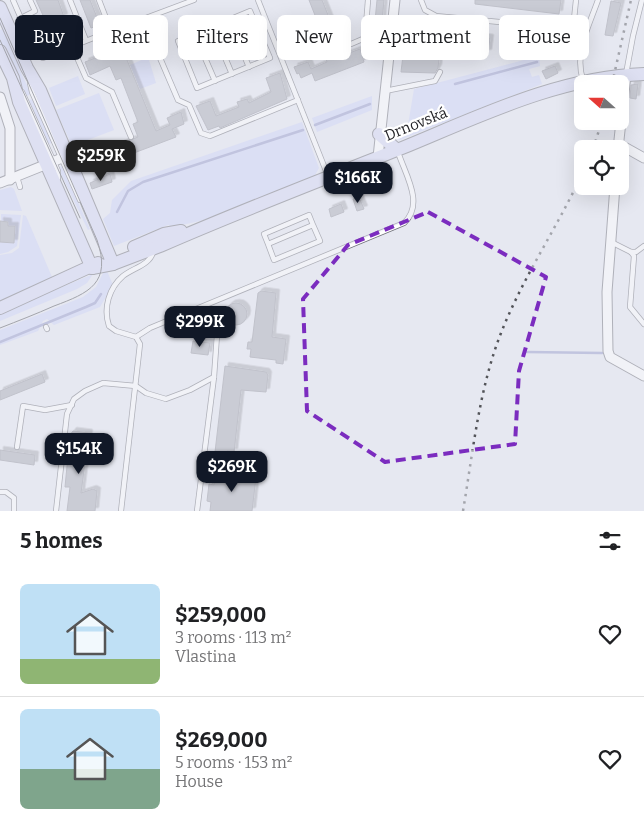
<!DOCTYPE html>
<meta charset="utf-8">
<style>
body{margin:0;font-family:Bitter,serif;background:#f6f6f6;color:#202124;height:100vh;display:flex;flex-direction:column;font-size:19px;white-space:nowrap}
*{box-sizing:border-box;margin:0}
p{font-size:16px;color:#757577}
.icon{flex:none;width:28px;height:28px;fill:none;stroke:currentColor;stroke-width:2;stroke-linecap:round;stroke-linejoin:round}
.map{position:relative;height:511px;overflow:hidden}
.sheet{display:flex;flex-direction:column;background:#fff;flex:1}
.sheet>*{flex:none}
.guide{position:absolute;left:15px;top:15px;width:615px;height:45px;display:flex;gap:10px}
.needle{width:32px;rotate:291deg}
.fabs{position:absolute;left:574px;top:75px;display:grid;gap:10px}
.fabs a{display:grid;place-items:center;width:55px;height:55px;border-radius:8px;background:#fff;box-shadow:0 5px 20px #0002;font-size:25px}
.price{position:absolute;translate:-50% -42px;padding:0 11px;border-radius:10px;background:#111827;color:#fff;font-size:16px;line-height:32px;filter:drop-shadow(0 1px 2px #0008)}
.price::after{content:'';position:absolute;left:50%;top:30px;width:15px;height:11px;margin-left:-8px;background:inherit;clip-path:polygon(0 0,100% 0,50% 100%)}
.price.current{background:#222;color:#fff}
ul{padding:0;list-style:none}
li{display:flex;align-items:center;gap:15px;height:125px;padding:0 20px}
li+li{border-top:1px solid #e0e0e0}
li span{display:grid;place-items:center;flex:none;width:140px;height:100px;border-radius:8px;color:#555}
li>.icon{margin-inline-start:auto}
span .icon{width:60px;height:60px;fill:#fffc;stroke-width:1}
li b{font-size:21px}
h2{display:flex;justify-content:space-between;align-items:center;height:60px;padding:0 20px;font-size:21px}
.tag{padding:0 18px;border-radius:8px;background:#fff;box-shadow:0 5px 20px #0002;font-size:18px;line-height:45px}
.tag.current{background:#111827;color:#fff}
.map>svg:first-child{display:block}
.green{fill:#cfd4f8}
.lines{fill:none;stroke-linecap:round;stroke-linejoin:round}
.stream{stroke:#9499c9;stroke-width:2.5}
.building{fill:#a9abb4;stroke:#94959e;filter:url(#shadow)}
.lane-casing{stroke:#6e6f77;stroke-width:6}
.street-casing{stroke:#6e6f77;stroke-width:11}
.secondary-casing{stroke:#6e6f77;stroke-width:14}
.lane{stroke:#fff;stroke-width:4.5}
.street{stroke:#fff;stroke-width:9}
.secondary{stroke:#d6d7f3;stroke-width:12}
.tram{stroke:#535459;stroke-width:1}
.rail{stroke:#535459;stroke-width:2.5;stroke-dasharray:2.5 5;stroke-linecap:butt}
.marked{fill:none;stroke:#7b2cbf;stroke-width:4;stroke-dasharray:10 6;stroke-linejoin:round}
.labels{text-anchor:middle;stroke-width:4.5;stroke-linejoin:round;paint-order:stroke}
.street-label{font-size:15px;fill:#232327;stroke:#fff}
</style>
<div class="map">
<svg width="644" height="511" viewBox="0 0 644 511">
<defs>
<filter id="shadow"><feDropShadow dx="3.5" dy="-3.5" stdDeviation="0" flood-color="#0004"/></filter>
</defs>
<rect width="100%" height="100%" fill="#e6e8f1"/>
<g class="green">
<polygon points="5,28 22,67 19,68 31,94 27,96 0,43 0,30"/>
<polygon points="539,56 540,66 529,69 532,77 539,75 542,84 400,140 393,137 389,131 407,131 414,89"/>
<polygon points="144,59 149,60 156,83 140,89 130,65"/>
<polygon points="78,76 85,94 56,106 49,88"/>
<polygon points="99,93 114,130 72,146 56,110"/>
<polygon points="372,96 372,110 317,132 312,118"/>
<polygon points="33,99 52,143 48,144 29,100"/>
<polygon points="302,122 319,168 314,177 209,219 173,227 168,225 114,246 103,219 110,213 112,200 131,181"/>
<polygon points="62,166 90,229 88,230 58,168"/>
<polygon points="11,187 14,189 22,211 0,210 0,190"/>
<polygon points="1,214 21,215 17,246 8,252 0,254 0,242 14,242 15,227 8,226 8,222 1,221"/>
<polygon points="23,215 26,216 52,277 0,302 0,255 12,253 19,248"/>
<polygon points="105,269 107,271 113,285 100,307 54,325 47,319 43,321 38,331 0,345 0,330 83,297 96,287"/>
<polygon points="93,274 87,283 77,289 0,321 0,313"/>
</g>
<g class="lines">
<g class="stream">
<polyline points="455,84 537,62"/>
<polyline points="315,125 370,104"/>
<polyline points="117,212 128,191 143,182 303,130"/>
<polyline points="0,342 86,307 95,303 101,294"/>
<polyline points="527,352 602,353"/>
</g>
</g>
<g class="building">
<polygon points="36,0 58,0 64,17 47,24"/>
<polygon points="80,0 90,0 100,25 91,28"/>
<polygon points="309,0 322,0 344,55 360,49 364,62 315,81 312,73 301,78 299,73 297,74 294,67 308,62 311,69 327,62 322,48 327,46"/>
<polygon points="377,0 384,0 380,42 373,42"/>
<polygon points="475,0 561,0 559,14 475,4"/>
<polygon points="611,1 621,3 613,36 605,35"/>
<polygon points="454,34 490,38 488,53 453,49"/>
<polygon points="405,39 424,41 423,48 440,49 438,68 435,73 401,72"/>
<polygon points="141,40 146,52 127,60 156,131 170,125 167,118 181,112 184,124 172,129 176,137 126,156 121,144 138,137 133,124 138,122 121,78 116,80 110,66 90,75 85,62"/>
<polygon points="555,66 558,73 546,79 542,71"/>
<polygon points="280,73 287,99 220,128 219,126 208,130 196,106 210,101 216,116 239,107 237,102 247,99 249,103 271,92 266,78"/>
<polygon points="638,84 636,99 630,98 631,85"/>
<polygon points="110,174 112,182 92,189 90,183"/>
<polygon points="359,197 364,209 357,211 353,199"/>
<polygon points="341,204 344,212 331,217 329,209"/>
<polygon points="0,221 8,222 8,226 15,226 14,243 0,242"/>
<polygon points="261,291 276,293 272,337 286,339 283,364 276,363 276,360 250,357 251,349 247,349 248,342 252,342 258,293"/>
<circle cx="236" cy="314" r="11"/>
<polygon points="193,341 210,343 208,355 191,353"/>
<polygon points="225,366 266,372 268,375 266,392 241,390 234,452 227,451 227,453 215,452"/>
<polygon points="42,374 45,382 0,400 0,391"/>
<polygon points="73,431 89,433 81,493 93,489 97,491 95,511 67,511 70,487 65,487 70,435"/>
<polygon points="0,450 35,455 34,465 0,460"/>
<polygon points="215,472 256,477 252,511 210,511 211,502 207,501 209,484 214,485"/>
</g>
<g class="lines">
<defs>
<g id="lane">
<polyline points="13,0 37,55 43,58 111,31"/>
<polyline points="70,0 86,40"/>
<polyline points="99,0 111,31 194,0"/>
<polyline points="258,0 328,176"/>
<polyline points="421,0 425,10 436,16 573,29 576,0"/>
<polygon points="250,11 270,58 197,88 178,41"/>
<polyline points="21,18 35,11 30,0"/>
<polyline points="229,20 249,67"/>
<polyline points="212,27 232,74"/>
<polyline points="195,35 215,81"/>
<polyline points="154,44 178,100 189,105 201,133 210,136 298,100"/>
<polyline points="351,44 365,38 368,0"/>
<polyline points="72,46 86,78 112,92 131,137"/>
<polyline points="626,74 633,36 642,0"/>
<path d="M583,80C574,53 589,26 598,0"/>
<polyline points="30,83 32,92 80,200"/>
<polyline points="385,91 435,81 440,72"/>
<polyline points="22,92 58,171 58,178"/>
<polyline points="17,177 20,187"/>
<polyline points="611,242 631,252 634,256 630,307 644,324"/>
<polyline points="268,244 264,234 309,215 313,225 268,244 274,260 320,241 313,225"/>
<polyline points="631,252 636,252 644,246"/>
<polyline points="46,327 47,329"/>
<path d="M136,337L150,328L404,223C425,204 405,174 398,152"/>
<polyline points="17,447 23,406 45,410 72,405"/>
<polyline points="0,492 6,492 14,498 14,511"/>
<polyline points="56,511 67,414 74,399 85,391 103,383 136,386 146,393 166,399 190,390 214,377"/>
<path d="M121,511L140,344L136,337L116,331L109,326C103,308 109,288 123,276C133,268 150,265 153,252"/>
<polyline points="197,511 214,377 218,321"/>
</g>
<g id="street">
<polyline points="0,97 10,128 10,180"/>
<polyline points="619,144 644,158"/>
<polyline points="618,149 626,75"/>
<polyline points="378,157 395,0"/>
<polyline points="0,183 67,156"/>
<polyline points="615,186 607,292 608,351 610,357 644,376"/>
</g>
<g id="secondary">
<polyline points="0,7 27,68 40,90 113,264"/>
<polyline points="0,51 13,78 19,102 92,268"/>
<polyline points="379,134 397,150"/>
<polyline points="134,247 164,234 181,231"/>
<path d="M92,268L113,264L160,246C240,211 321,180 402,148C480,116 559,77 644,74"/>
<polyline points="0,308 98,263"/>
</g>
</defs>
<use href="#lane" class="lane-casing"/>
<use href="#street" class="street-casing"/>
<use href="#secondary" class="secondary-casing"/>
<use href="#lane" class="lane"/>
<use href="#street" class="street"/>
<use href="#secondary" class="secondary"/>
<g class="tram">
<path d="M0,18L97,240C112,283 89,293 54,306C36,314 18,321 0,328"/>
<polyline points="0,40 80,218"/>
</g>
<g class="rail">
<polyline points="612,84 631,0"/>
<polyline points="593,149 602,121"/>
<path d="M463,511C473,452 479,389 501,333C523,277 557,228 582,174"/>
</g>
</g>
<path d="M0 0H644V511H0ZM428,212L546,277L519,371L515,444L385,462L307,411L303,299L348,245Z" fill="#e6e8f1" fill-opacity=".55" fill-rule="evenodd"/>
<path class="marked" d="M428,212L546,277L519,371L515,444L385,462L307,411L303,299L348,245Z"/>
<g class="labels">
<g class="street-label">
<text transform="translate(416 124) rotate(-22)" y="5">Drnovská</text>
</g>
</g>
</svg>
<div class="fabs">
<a><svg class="needle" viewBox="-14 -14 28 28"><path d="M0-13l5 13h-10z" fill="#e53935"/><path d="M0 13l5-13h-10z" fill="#757577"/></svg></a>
<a><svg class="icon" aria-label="locate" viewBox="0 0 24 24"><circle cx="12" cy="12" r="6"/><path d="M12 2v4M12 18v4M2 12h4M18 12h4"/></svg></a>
</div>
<b class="price current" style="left:101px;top:182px">$259K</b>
<b class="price" style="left:358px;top:204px">$166K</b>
<b class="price" style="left:200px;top:348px">$299K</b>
<b class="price" style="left:79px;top:475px">$154K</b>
<b class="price" style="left:232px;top:493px">$269K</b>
<div class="guide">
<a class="tag current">Buy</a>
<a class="tag">Rent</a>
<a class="tag">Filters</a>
<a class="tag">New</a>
<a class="tag">Apartment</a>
<a class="tag">House</a>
</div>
</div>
<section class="sheet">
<h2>5 homes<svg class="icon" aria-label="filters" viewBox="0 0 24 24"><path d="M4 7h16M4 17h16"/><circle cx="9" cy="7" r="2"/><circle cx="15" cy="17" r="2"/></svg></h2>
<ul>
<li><span style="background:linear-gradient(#bfe0f5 75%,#8fb573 0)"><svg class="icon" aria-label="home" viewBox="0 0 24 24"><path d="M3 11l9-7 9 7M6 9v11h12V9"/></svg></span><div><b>$259,000</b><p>3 rooms · 113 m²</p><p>Vlastina</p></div><svg class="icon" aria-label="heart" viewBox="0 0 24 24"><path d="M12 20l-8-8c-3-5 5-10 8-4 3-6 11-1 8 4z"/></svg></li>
<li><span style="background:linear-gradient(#bfe0f5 60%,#7fa58c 0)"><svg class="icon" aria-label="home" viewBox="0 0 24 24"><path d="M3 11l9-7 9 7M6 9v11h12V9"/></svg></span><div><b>$269,000</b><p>5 rooms · 153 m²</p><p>House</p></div><svg class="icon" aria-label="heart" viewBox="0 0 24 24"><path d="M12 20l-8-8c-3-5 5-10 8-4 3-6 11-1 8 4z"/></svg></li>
</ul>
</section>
